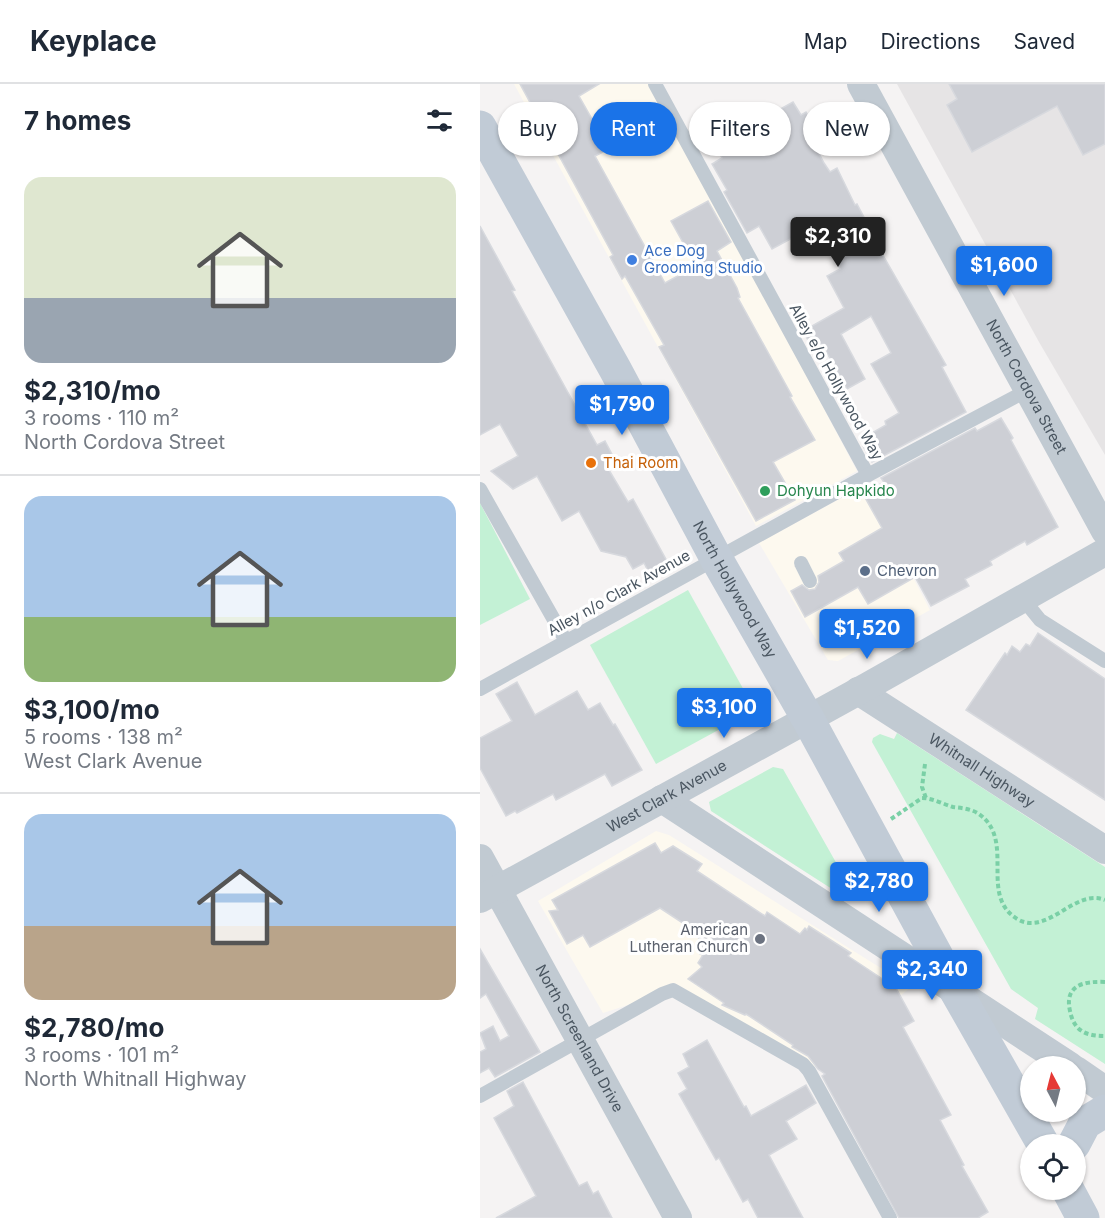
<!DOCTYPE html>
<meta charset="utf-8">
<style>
body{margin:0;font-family:Inter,sans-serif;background:#f6f6f7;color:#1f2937;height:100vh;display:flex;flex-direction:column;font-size:22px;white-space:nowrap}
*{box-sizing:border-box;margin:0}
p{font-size:20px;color:#747a83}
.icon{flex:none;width:33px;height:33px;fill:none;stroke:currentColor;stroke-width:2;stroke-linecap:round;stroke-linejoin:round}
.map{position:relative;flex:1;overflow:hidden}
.details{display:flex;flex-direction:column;background:#fff;width:480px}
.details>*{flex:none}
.top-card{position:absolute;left:18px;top:18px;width:516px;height:54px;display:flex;gap:12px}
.needle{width:39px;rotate:353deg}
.fabs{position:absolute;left:540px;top:972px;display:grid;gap:12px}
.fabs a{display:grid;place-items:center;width:66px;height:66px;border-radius:50%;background:#fff;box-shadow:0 2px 4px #0004;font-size:30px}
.price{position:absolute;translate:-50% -51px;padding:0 14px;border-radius:6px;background:#1a73e8;color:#fff;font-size:20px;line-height:39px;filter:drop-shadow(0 2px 3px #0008)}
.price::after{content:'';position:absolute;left:50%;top:36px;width:18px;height:14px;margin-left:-9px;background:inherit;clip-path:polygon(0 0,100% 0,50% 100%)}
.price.on{background:#222;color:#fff}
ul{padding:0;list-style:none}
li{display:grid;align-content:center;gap:12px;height:318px;padding:0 24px}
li+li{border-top:2px solid #e0e1e3}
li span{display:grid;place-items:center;height:186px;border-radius:18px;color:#555}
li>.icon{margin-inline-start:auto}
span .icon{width:108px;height:108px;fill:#fffc;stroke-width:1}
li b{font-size:26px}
h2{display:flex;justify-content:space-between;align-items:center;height:72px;padding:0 24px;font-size:26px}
.tag{padding:0 21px;border-radius:27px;background:#fff;box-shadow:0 2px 4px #0004;font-size:21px;line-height:54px}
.tag.on{background:#1a73e8;color:#fff}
header{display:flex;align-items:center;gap:36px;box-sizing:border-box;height:84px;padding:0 30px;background:#fff;border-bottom:2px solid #e0e1e3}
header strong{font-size:28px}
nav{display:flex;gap:33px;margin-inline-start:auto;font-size:21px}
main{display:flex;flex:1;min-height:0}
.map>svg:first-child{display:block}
.commercial{fill:#fdf9ef}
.education{fill:#e6e4e5}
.green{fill:#c3f1d5}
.building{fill:#cdcfd5;stroke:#d7d9de;stroke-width:1.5}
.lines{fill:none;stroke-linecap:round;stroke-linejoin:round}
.path{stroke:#7ad0a6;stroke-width:4;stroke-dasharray:4.5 3;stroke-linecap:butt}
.lane{stroke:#c1cad2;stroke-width:14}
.street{stroke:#c1cad2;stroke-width:28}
.secondary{stroke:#c1cbd6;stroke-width:33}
.shop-dot{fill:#3f7fe0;stroke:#fff;stroke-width:2}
.food-dot{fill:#e8710a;stroke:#fff;stroke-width:2}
.leisure-dot{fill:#2e9e5b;stroke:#fff;stroke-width:2}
.service-dot{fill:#5c6f8a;stroke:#fff;stroke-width:2}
.worship-dot{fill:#6b7280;stroke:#fff;stroke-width:2}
.labels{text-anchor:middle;stroke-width:6;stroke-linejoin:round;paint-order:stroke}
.shop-label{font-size:15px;fill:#366cbe;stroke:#fff;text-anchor:start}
.street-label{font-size:15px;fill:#4a5661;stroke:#fff}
.food-label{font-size:15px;fill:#c56008;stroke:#fff;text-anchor:start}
.leisure-label{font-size:15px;fill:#27864d;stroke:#fff;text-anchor:start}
.service-label{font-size:15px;fill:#4e5e75;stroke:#fff;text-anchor:start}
.worship-label{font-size:15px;fill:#5b616d;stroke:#fff;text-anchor:end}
</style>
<header>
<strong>Keyplace</strong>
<nav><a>Map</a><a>Directions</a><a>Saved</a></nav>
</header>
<main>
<section class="details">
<h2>7 homes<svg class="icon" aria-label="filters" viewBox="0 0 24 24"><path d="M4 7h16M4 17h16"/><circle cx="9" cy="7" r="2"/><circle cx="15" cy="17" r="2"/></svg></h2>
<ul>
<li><span style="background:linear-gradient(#dfe7d0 65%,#9aa5b1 0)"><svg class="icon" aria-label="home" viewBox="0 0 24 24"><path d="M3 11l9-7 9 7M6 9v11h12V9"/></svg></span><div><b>$2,310/mo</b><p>3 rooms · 110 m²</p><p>North Cordova Street</p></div></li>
<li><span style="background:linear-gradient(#a9c7e8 65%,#8fb573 0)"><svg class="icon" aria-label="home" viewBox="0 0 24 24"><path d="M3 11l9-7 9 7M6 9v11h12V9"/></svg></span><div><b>$3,100/mo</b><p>5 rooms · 138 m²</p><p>West Clark Avenue</p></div></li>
<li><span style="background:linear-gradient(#a9c7e8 60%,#b9a48a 0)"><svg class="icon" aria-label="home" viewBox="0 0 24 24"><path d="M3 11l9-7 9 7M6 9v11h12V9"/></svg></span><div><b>$2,780/mo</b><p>3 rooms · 101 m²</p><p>North Whitnall Highway</p></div></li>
</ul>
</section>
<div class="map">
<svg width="625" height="1134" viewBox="0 0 625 1134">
<rect width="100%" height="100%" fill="#f5f3f3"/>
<g class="commercial">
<polygon points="34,0 171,0 377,387 276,442"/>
<polygon points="385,401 450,526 358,577 348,576 279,459"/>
<polygon points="176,747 189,751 431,903 329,987 202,911 182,910 123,929 58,817"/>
</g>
<polygon class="education" points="417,0 625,0 625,371 559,258"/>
<g class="green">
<polygon points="0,419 50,515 0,541"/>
<polygon points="208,506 275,626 176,680 110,561"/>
<polygon points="417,649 625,783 625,980 555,935 558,924 531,905 392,658 393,654 400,650 414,655"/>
<polygon points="293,683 303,685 362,789 363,794 358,801 360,805 352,805 231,727 229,718"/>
</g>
<g class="building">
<polygon points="40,0 119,0 99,12 129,65 115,72 185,199 216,182 191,137 228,117 251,158 237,167 257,204 260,213 258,214 312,312 310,313 335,356 293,378 315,416 276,437 179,263 184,261 145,192 142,195 130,173 133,171"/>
<polygon points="469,0 625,0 625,60 603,71 577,22 492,68 467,21 477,15"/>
<polygon points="313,18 321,31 326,28 335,44 328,48 344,79 350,88 357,84 375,121 377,120 387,139 385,140 466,281 462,283 486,328 392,378 383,362 393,356 390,350 406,341 405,337 419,329 391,280 411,269 391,232 361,250 385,295 367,305 342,260 333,265 323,247 364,224 347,192 360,185 336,141 292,165 279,142 267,149 244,108 247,106 232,80 242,74 230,53 248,43 253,51"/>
<polygon points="0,142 35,206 32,207 117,361 125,357 135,376 126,381 148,418 153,415 188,479 169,489 164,479 153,485 146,473 121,467 99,427 82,437 57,392 33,405 11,387 38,372 20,340 0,351"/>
<polygon points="521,334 533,354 531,356 578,443 547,461 545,457 510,477 512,481 485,495 489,502 451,522 435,493 388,520 378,503 325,533 311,507 322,501 329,506 335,505 339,498 338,492 364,477 359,469 402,444 383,410 404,398 401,394 495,344 497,347"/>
<polygon points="558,549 625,595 625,716 486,626 525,569 527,571 532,562 540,568 546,560 550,562"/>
<polygon points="37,598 55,631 97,607 108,626 120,619 133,641 135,640 162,686 132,702 125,690 76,716 73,710 37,729 35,727 26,732 0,684 0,654 32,637 16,610"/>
<polygon points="175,759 181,769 193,762 222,780 217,787 285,832 287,828 320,850 325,844 327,846 329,842 371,869 368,872 416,904 434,937 423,943 471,1031 460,1036 484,1081 482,1082 508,1128 498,1134 419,1134 342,992 345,990 338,985 328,972 312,963 313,961 266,930 265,931 242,921 244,919 208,895 222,883 218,879 223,871 220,870 224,864 221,861 223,857 213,850 215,847 180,824 110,863 103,851 87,860 69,827 78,826 72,816"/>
<polygon points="0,865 60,968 15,993 9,984 0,989 0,968 6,965 0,949 13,942 20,957 29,952 6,910 0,914"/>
<polygon points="227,956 264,1023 266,1022 271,1032 326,1001 336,1019 306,1037 317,1055 289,1071 323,1134 278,1134 268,1115 263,1118 239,1074 236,1076 199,1010 207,1005 198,989 209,983 203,970"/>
<polygon points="43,998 99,1102 107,1098 113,1110 118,1107 132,1134 16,1134 56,1112 14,1034 34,1022 27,1007"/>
</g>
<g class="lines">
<g class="path">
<polyline points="445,680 442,703 446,714"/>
<path d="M411,735L442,714C452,714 463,720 473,723C482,724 492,725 499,730C537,757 497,813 539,836C569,851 595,804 625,816"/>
<path d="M625,898C604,897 584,901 590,927C591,933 594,940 598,944C605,951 616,952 625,952"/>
</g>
<g class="lane">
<polyline points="175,0 388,391"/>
<polyline points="0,405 86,557"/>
<polyline points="321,479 330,497"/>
<polyline points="543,515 560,536 625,577"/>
<polyline points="0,605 388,391 548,306"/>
<polyline points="0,1012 182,910 193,906 323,980 329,987 410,1134"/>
</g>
<g class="street">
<path id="s1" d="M381,0L625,447"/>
<path id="s2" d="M378,607L625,766"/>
<polyline points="182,715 590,982"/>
<path id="s3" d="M0,774L198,1134"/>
<path id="s4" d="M0,815L388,602L625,468"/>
<polyline points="596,986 625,1006"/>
</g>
<g class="secondary">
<path id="s5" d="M0,43L135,285L236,474L328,635L477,909L563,1060"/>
<polyline points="594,1060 605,1039 625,1027"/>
<polyline points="588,1106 603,1134"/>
</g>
</g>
<circle class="shop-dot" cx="152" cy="176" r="6"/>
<circle class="food-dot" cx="111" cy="379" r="6"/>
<circle class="leisure-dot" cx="285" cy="407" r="6"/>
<circle class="service-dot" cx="385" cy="487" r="6"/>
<circle class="worship-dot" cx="280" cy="855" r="6"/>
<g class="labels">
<g class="shop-label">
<text x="164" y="172">Ace Dog<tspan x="164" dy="17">Grooming Studio</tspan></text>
</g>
<g class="street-label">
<text transform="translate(356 298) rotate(61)" y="5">Alley e/o Hollywood Way</text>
<text dy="5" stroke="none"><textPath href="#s1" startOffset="345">North Cordova Street</textPath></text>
<text dy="5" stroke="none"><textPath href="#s5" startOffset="528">North Hollywood Way</textPath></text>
<text transform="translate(139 509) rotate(-29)" y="5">Alley n/o Clark Avenue</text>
<text dy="5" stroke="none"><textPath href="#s2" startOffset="147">Whitnall Highway</textPath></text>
<text dy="5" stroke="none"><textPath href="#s4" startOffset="213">West Clark Avenue</textPath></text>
<text dy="5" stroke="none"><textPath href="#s3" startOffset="206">North Screenland Drive</textPath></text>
</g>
<g class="food-label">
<text x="123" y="384">Thai Room</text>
</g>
<g class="leisure-label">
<text x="297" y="412">Dohyun Hapkido</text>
</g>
<g class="service-label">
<text x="397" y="492">Chevron</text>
</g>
<g class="worship-label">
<text x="268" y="851">American<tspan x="268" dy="17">Lutheran Church</tspan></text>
</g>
</g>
</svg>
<div class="fabs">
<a><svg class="needle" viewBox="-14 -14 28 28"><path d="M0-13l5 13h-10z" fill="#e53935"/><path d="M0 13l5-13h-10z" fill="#747a83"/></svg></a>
<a><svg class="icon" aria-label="locate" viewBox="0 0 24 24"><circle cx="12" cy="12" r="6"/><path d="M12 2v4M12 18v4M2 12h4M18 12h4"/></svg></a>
</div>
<b class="price on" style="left:358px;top:184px">$2,310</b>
<b class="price" style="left:524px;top:213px">$1,600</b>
<b class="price" style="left:142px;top:352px">$1,790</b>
<b class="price" style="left:387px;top:576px">$1,520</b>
<b class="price" style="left:244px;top:655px">$3,100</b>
<b class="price" style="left:399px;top:829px">$2,780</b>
<b class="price" style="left:452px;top:917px">$2,340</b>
<div class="top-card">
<a class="tag">Buy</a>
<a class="tag on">Rent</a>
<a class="tag">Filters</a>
<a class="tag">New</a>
</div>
</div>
</main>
